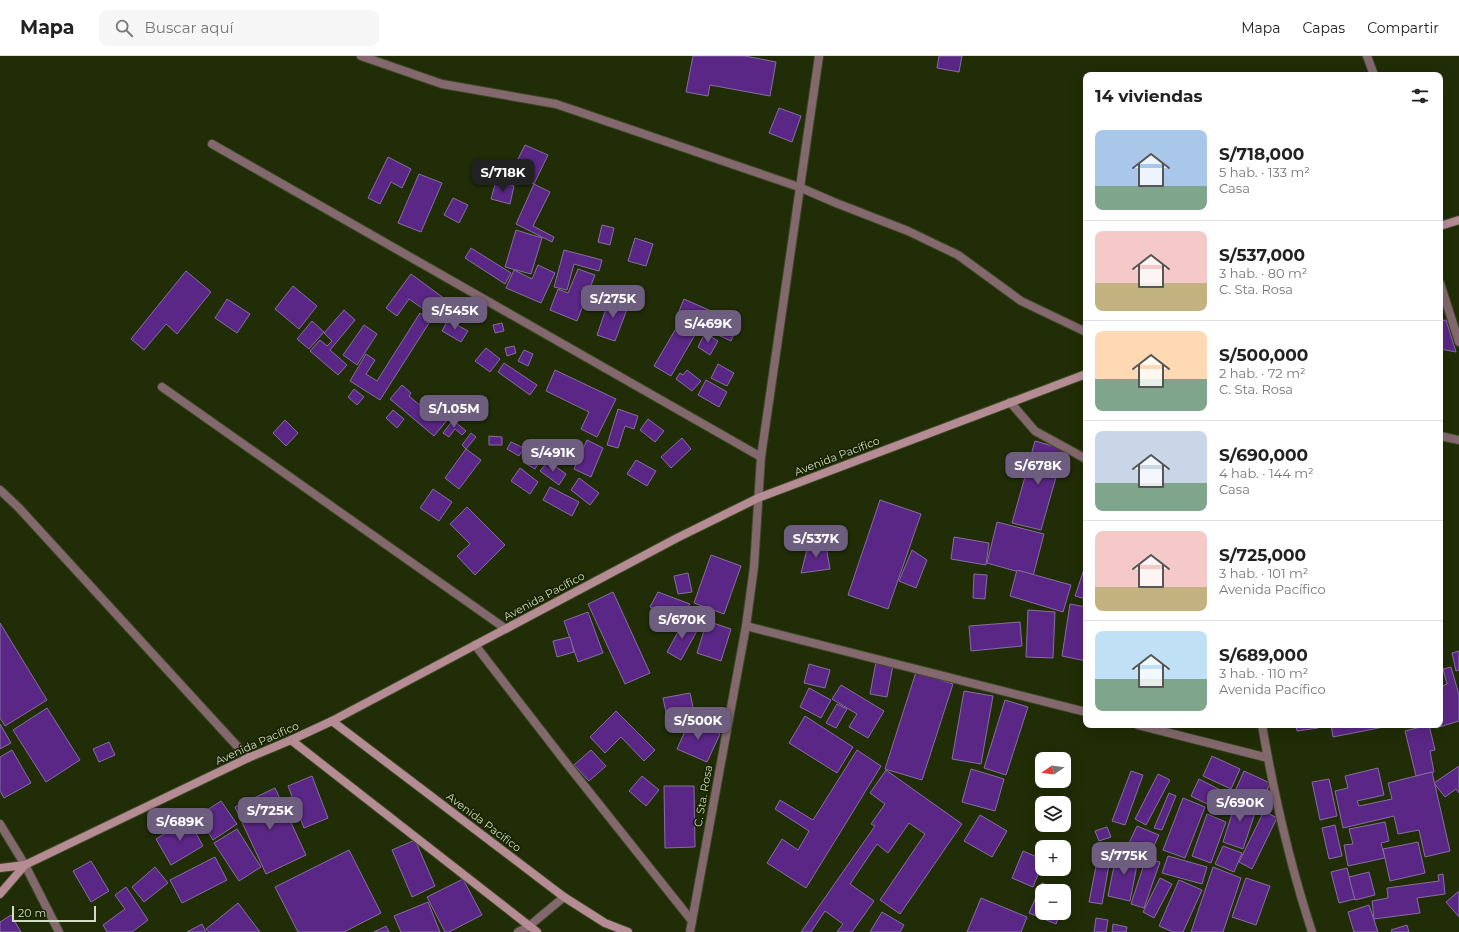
<!DOCTYPE html>
<html lang="es">
<meta charset="utf-8">
<style>
body{margin:0;font-family:Montserrat,sans-serif;background:#f6f6f6;color:#222;height:100vh;display:flex;flex-direction:column;font-size:15px;white-space:nowrap}
*{box-sizing:border-box;margin:0}
p{font-size:13px;color:#767676}
.icon{flex:none;width:22px;height:22px;fill:none;stroke:currentColor;stroke-width:2;stroke-linecap:round;stroke-linejoin:round}
.map{position:relative;flex:1;overflow:hidden}
.side{position:absolute;left:1083px;top:16px;width:360px;height:656px;display:flex;flex-direction:column;background:#fff;border-radius:8px;box-shadow:0 4px 16px #0002}
.side>*{flex:none}
.needle{width:26px;rotate:257deg}
.fabs{position:absolute;left:1035px;top:696px;display:grid;gap:8px}
.fabs a{display:grid;place-items:center;width:36px;height:36px;border-radius:8px;background:#fff;box-shadow:0 4px 16px #0002;font-size:20px}
.scale{position:absolute;left:12px;bottom:10px;width:84px;box-sizing:border-box;padding-left:4px;border:2px solid #d1ddc1;border-top:0;font-size:11px;line-height:14px;white-space:nowrap;color:#d1ddc1;-webkit-text-stroke:3px #172300;paint-order:stroke}
.price{position:absolute;translate:-50% -34px;padding:0 9px;border-radius:8px;background:#6d5d7e;color:#fff;font-size:13px;line-height:26px;filter:drop-shadow(0 1px 2px #0008)}
.price::after{content:'';position:absolute;left:50%;top:24px;width:12px;height:9px;margin-left:-6px;background:inherit;clip-path:polygon(0 0,100% 0,50% 100%)}
.price.selected{background:#222;color:#fff}
ul{padding:0;list-style:none}
li{display:flex;align-items:center;gap:12px;height:100px;padding:0 12px}
li+li{border-top:1px solid #e0e0e0}
li span{display:grid;place-items:center;flex:none;width:112px;height:80px;border-radius:8px;color:#555}
li>.icon{margin-inline-start:auto}
span .icon{width:48px;height:48px;fill:#fffc;stroke-width:1}
li b{font-size:17px}
h2{display:flex;justify-content:space-between;align-items:center;height:48px;padding:0 12px;font-size:17px}
header{display:flex;align-items:center;gap:24px;box-sizing:border-box;height:56px;padding:0 20px;background:#fff;border-bottom:1px solid #e0e0e0}
header strong{font-size:19px}
nav{display:flex;gap:22px;margin-inline-start:auto;font-size:14px}
.search{width:280px;height:36px;background:#f6f6f6;display:flex;align-items:center;gap:10px;box-sizing:border-box;padding:0 14px;border-radius:8px;color:#767676;font-size:15px}
.map>svg:first-child{display:block}
.building{fill:#5b2786;stroke:#866f9f}
.lines{fill:none;stroke-linecap:round;stroke-linejoin:round}
.street-casing{stroke:#3c4924;stroke-width:10}
.secondary-casing{stroke:#3c4924;stroke-width:10}
.street{stroke:#83686d;stroke-width:8}
.secondary{stroke:#b68c94;stroke-width:8}
.labels{text-anchor:middle;stroke-width:3.5;stroke-linejoin:round;paint-order:stroke}
.street-label{font-size:11px;fill:#d1ddc1;stroke:#172300}
</style>
<header>
<strong>Mapa</strong>
<div class="search"><svg class="icon" aria-label="search" viewBox="0 0 24 24"><circle cx="10" cy="10" r="6"/><path d="M15 15l6 6"/></svg>Buscar aquí</div>
<nav><a>Mapa</a><a>Capas</a><a>Compartir</a></nav>
</header>
<div class="map">
<svg width="1459" height="876" viewBox="0 0 1459 876">
<rect width="100%" height="100%" fill="#202d06"/>
<g class="building">
<polygon points="693,0 745,0 776,6 770,40 710,29 708,40 686,36"/>
<polygon points="939,0 962,0 959,16 937,12"/>
<polygon points="779,52 801,60 792,86 769,77"/>
<polygon points="525,89 548,99 534,128 511,117"/>
<polygon points="388,101 411,113 402,132 391,126 380,148 368,142"/>
<polygon points="419,118 442,127 421,176 398,167"/>
<polygon points="496,125 514,130 510,148 491,143"/>
<polygon points="534,128 550,136 533,170 554,181 552,186 516,168"/>
<polygon points="453,142 468,149 459,167 444,159"/>
<polygon points="602,169 614,172 610,189 598,186"/>
<polygon points="516,174 542,182 531,218 505,211"/>
<polygon points="635,182 653,188 646,210 628,205"/>
<polygon points="471,192 511,217 505,228 465,202"/>
<polygon points="564,194 602,204 599,215 574,208 567,234 554,231"/>
<polygon points="538,209 555,217 541,247 506,232 514,214 532,223"/>
<polygon points="578,213 595,219 577,265 550,254 558,233 568,237"/>
<polygon points="186,215 211,236 177,278 166,268 144,294 131,283"/>
<polygon points="411,218 445,243 432,259 409,243 397,260 386,252"/>
<polygon points="293,230 317,250 299,273 275,253"/>
<polygon points="610,241 629,248 615,285 597,279"/>
<polygon points="227,243 250,258 237,277 215,262"/>
<polygon points="684,243 738,267 731,285 677,260"/>
<polygon points="344,254 355,264 330,294 347,309 338,319 310,295 320,284 327,290 332,285 324,277"/>
<polygon points="420,257 431,264 380,344 350,325 366,298 375,304 366,318 377,325"/>
<polygon points="448,264 468,275 461,286 442,275"/>
<polygon points="1446,264 1456,296 1440,293 1440,265"/>
<polygon points="312,265 324,276 309,293 297,283"/>
<polygon points="502,267 504,275 495,277 493,269"/>
<polygon points="364,269 377,278 357,309 343,299"/>
<polygon points="678,269 695,279 671,320 654,310"/>
<polygon points="705,277 718,285 710,299 698,291"/>
<polygon points="514,290 516,297 507,300 505,292"/>
<polygon points="486,292 500,303 490,316 475,305"/>
<polygon points="524,294 533,298 528,310 518,305"/>
<polygon points="504,307 537,329 530,339 498,316"/>
<polygon points="718,308 734,317 727,330 711,322"/>
<polygon points="555,314 616,343 597,381 581,373 589,356 546,335"/>
<polygon points="687,314 701,325 692,335 676,323 680,317 683,319"/>
<polygon points="706,324 727,336 719,351 698,339"/>
<polygon points="402,329 411,337 409,340 429,357 439,345 453,357 434,380 390,343"/>
<polygon points="354,333 364,341 357,349 348,341"/>
<polygon points="618,353 638,360 634,373 625,370 618,392 607,389"/>
<polygon points="393,354 404,363 397,372 386,362"/>
<polygon points="648,363 664,375 655,386 640,374"/>
<polygon points="285,364 298,377 286,390 273,377"/>
<polygon points="453,364 466,375 462,379 455,373 449,381 443,377"/>
<polygon points="471,377 476,381 466,393 462,389"/>
<polygon points="489,380 502,381 502,389 489,389"/>
<polygon points="682,382 691,393 671,412 661,401"/>
<polygon points="587,384 603,392 591,421 574,413"/>
<polygon points="1035,385 1064,393 1041,474 1012,467"/>
<polygon points="511,386 524,392 519,400 507,393"/>
<polygon points="532,392 544,399 535,413 523,406"/>
<polygon points="466,393 481,404 459,433 445,422"/>
<polygon points="636,404 656,415 647,430 627,418"/>
<polygon points="548,405 566,418 559,429 540,415"/>
<polygon points="520,412 538,426 530,438 511,425"/>
<polygon points="579,422 599,437 590,449 571,434"/>
<polygon points="550,431 579,446 572,460 543,444"/>
<polygon points="433,433 452,446 439,465 420,452"/>
<polygon points="880,444 921,458 888,553 848,539"/>
<polygon points="467,451 505,489 475,519 457,500 470,488 450,468"/>
<polygon points="997,466 1044,478 1033,520 987,507"/>
<polygon points="954,481 989,487 986,509 951,503"/>
<polygon points="809,486 826,490 830,513 801,517"/>
<polygon points="912,494 927,504 916,532 899,525"/>
<polygon points="711,499 741,510 724,558 694,547"/>
<polygon points="1017,514 1071,529 1063,556 1010,540"/>
<polygon points="1083,516 1086,517 1086,543 1075,540"/>
<polygon points="688,517 692,536 678,538 674,520"/>
<polygon points="974,518 987,519 985,543 973,542"/>
<polygon points="613,536 650,617 625,628 588,548"/>
<polygon points="658,536 690,548 679,562 650,551"/>
<polygon points="1070,548 1086,551 1086,605 1062,600"/>
<polygon points="1028,554 1055,556 1053,602 1026,601"/>
<polygon points="588,556 603,597 578,606 564,565"/>
<polygon points="684,565 698,573 681,604 667,596"/>
<polygon points="707,565 731,573 721,605 697,597"/>
<polygon points="1020,566 1022,590 971,595 969,570"/>
<polygon points="0,567 47,644 5,670 0,662"/>
<polygon points="570,581 574,596 557,601 553,585"/>
<polygon points="1459,595 1459,614 1456,615 1452,597"/>
<polygon points="876,606 893,609 887,641 870,638"/>
<polygon points="809,608 830,614 825,632 804,627"/>
<polygon points="1451,611 1459,639 1459,665 1436,672 1435,669 1440,669 1440,631 1447,628 1443,613"/>
<polygon points="916,616 953,628 922,724 885,713"/>
<polygon points="841,629 884,655 868,682 849,671 857,658 832,643"/>
<polygon points="809,632 831,644 821,662 800,651"/>
<polygon points="964,635 993,640 981,708 952,703"/>
<polygon points="690,637 695,661 668,666 663,642"/>
<polygon points="1005,644 1028,651 1006,719 984,712"/>
<polygon points="837,648 847,653 836,672 826,667"/>
<polygon points="47,652 80,704 46,726 13,674"/>
<polygon points="616,655 655,694 644,705 621,681 605,697 590,681"/>
<polygon points="805,660 853,691 837,717 789,687"/>
<polygon points="690,664 720,678 707,706 677,693"/>
<polygon points="0,668 11,687 0,693"/>
<polygon points="1296,669 1318,669 1318,672 1297,675"/>
<polygon points="1331,669 1394,669 1333,681"/>
<polygon points="1429,669 1435,694 1430,695 1434,716 1416,720 1405,675"/>
<polygon points="109,686 115,699 99,706 93,693"/>
<polygon points="12,694 31,727 4,742 0,735 0,701"/>
<polygon points="591,694 606,710 589,725 574,709"/>
<polygon points="857,694 881,710 806,832 767,807 782,783 798,794 809,775 775,753 780,744 813,764"/>
<polygon points="1212,700 1240,713 1231,733 1203,720"/>
<polygon points="1459,710 1459,737 1456,733 1445,741 1434,727"/>
<polygon points="1378,712 1384,739 1357,745 1359,750 1392,743 1388,727 1432,716 1450,795 1425,801 1419,774 1398,778 1394,760 1343,772 1335,735 1348,732 1345,720"/>
<polygon points="971,713 1004,723 995,755 962,746"/>
<polygon points="886,714 962,768 900,858 880,844 925,778 909,767 888,797 877,788 850,828 874,845 852,876 837,876 843,868 825,855 811,876 801,876 875,770 871,768 885,748 870,737"/>
<polygon points="1131,715 1143,719 1125,769 1112,765"/>
<polygon points="1244,715 1270,727 1263,745 1236,733"/>
<polygon points="1158,718 1170,724 1146,769 1135,763"/>
<polygon points="312,720 328,762 304,772 288,730"/>
<polygon points="642,720 659,734 646,750 629,735"/>
<polygon points="1199,723 1234,741 1227,758 1191,740"/>
<polygon points="1329,723 1337,760 1320,764 1312,726"/>
<polygon points="664,730 694,730 695,791 665,792"/>
<polygon points="275,732 306,799 266,818 235,751"/>
<polygon points="1169,737 1176,740 1162,774 1154,772"/>
<polygon points="1183,742 1205,751 1185,802 1163,794"/>
<polygon points="1237,742 1258,748 1243,793 1223,786"/>
<polygon points="221,745 237,768 213,784 198,760"/>
<polygon points="1264,755 1277,762 1252,813 1239,806"/>
<polygon points="1207,758 1226,766 1211,807 1192,800"/>
<polygon points="980,759 1007,775 992,801 964,785"/>
<polygon points="188,763 203,790 171,809 156,783"/>
<polygon points="1385,766 1389,785 1381,787 1385,802 1348,810 1344,789 1353,788 1349,773"/>
<polygon points="1335,769 1342,800 1329,803 1322,772"/>
<polygon points="1137,770 1159,779 1151,796 1129,787"/>
<polygon points="1107,771 1111,781 1099,785 1095,775"/>
<polygon points="237,773 261,811 239,825 214,787"/>
<polygon points="415,784 435,830 412,841 392,794"/>
<polygon points="1418,786 1425,817 1390,825 1383,793"/>
<polygon points="1100,790 1112,792 1102,848 1089,846"/>
<polygon points="1223,790 1242,797 1234,816 1215,808"/>
<polygon points="349,794 381,857 344,876 298,876 275,831"/>
<polygon points="1023,795 1042,803 1042,809 1033,831 1012,822"/>
<polygon points="1117,795 1139,799 1130,845 1108,840"/>
<polygon points="1168,800 1207,811 1202,828 1162,817"/>
<polygon points="215,801 227,824 182,847 170,824"/>
<polygon points="1146,802 1160,806 1144,852 1131,848"/>
<polygon points="91,805 109,835 91,846 73,815"/>
<polygon points="155,811 168,827 144,846 132,831"/>
<polygon points="1213,811 1241,822 1223,876 1191,876"/>
<polygon points="1347,812 1355,843 1339,847 1331,816"/>
<polygon points="1369,816 1375,839 1355,844 1349,821"/>
<polygon points="1443,818 1445,838 1417,842 1420,857 1374,863 1372,845 1388,842 1387,832 1439,825 1438,819"/>
<polygon points="1160,822 1172,828 1154,862 1143,856"/>
<polygon points="1246,822 1270,830 1256,869 1232,861"/>
<polygon points="463,823 482,859 449,876 445,876 427,841"/>
<polygon points="1179,824 1202,834 1183,876 1173,876 1159,870"/>
<polygon points="1042,827 1060,835 1042,835 1042,857 1060,857 1056,868 1029,857"/>
<polygon points="126,831 148,864 132,876 107,876 103,869 125,853 115,839"/>
<polygon points="1459,835 1459,861 1446,846"/>
<polygon points="1064,836 1068,838 1064,849"/>
<polygon points="981,842 1027,861 1021,876 967,876"/>
<polygon points="428,846 440,876 401,876 394,860"/>
<polygon points="238,847 260,876 209,876 206,873"/>
<polygon points="1369,849 1378,876 1354,876 1348,856"/>
<polygon points="882,856 904,869 900,876 870,876"/>
<polygon points="11,859 21,876 0,876 0,866"/>
<polygon points="1096,862 1108,864 1106,876 1094,876"/>
<polygon points="202,868 206,876 187,876"/>
<polygon points="1113,868 1127,871 1126,876 1112,876"/>
<polygon points="1407,869 1409,876 1392,876 1391,874"/>
<polygon points="386,870 389,876 374,876"/>
</g>
<g class="lines">
<defs>
<g id="street">
<polyline points="361,0 442,28 556,48 799,131 836,147 908,175 958,199 1021,245 1086,276"/>
<polyline points="1367,0 1374,19"/>
<polyline points="212,88 761,401"/>
<polyline points="1440,227 1459,286"/>
<polyline points="162,331 506,573"/>
<polyline points="1010,346 1035,375 1086,403"/>
<polyline points="1440,380 1459,384"/>
<polyline points="0,434 19,452 248,702"/>
<polyline points="746,570 1086,656"/>
<polyline points="475,589 567,708 692,865"/>
<polyline points="1138,669 1268,702"/>
<path d="M1262,669C1274,739 1290,809 1312,876"/>
<polyline points="0,768 25,809 59,876"/>
<polyline points="518,876 528,871 564,841"/>
<polyline points="690,876 746,570 754,511 761,401 819,0"/>
</g>
<g id="secondary">
<polyline points="1440,170 1459,164"/>
<polyline points="332,665 564,841 605,867 628,876"/>
<polyline points="291,684 537,876"/>
<polyline points="0,812 25,809 248,702 291,684 332,665 677,482 758,442 1086,318"/>
<polyline points="0,838 25,809"/>
</g>
</defs>
<use href="#street" class="street-casing"/>
<use href="#secondary" class="secondary-casing"/>
<use href="#street" class="street"/>
<use href="#secondary" class="secondary"/>
</g>
<g class="labels">
<g class="street-label">
<text transform="translate(837 400) rotate(-21)" y="4">Avenida Pacífico</text>
<text transform="translate(544 540) rotate(-28)" y="4">Avenida Pacífico</text>
<text transform="translate(257 687) rotate(-24)" y="4">Avenida Pacífico</text>
<text transform="translate(703 740) rotate(-80)" y="4">C. Sta. Rosa</text>
<text transform="translate(484 766) rotate(37)" y="4">Avenida Pacifico</text>
</g>
</g>
</svg>
<div class="fabs">
<a><svg class="needle" viewBox="-14 -14 28 28"><path d="M0-13l5 13h-10z" fill="#e53935"/><path d="M0 13l5-13h-10z" fill="#767676"/></svg></a>
<a><svg class="icon" aria-label="layers" viewBox="0 0 24 24"><path d="M12 4l9 5-9 5-9-5zM3 14l9 5 9-5"/></svg></a>
<a>+</a>
<a>−</a>
</div>
<div class="scale">20 m</div>
<b class="price selected" style="left:503px;top:137px">S/718K</b>
<b class="price" style="left:613px;top:263px">S/275K</b>
<b class="price" style="left:455px;top:275px">S/545K</b>
<b class="price" style="left:708px;top:288px">S/469K</b>
<b class="price" style="left:454px;top:373px">S/1.05M</b>
<b class="price" style="left:553px;top:417px">S/491K</b>
<b class="price" style="left:1038px;top:430px">S/678K</b>
<b class="price" style="left:816px;top:503px">S/537K</b>
<b class="price" style="left:682px;top:584px">S/670K</b>
<b class="price" style="left:698px;top:685px">S/500K</b>
<b class="price" style="left:1240px;top:767px">S/690K</b>
<b class="price" style="left:270px;top:775px">S/725K</b>
<b class="price" style="left:180px;top:786px">S/689K</b>
<b class="price" style="left:1124px;top:820px">S/775K</b>
<section class="side">
<h2>14 viviendas<svg class="icon" aria-label="filters" viewBox="0 0 24 24"><path d="M4 7h16M4 17h16"/><circle cx="9" cy="7" r="2"/><circle cx="15" cy="17" r="2"/></svg></h2>
<ul>
<li><span style="background:linear-gradient(#a9c7e8 70%,#7fa58c 0)"><svg class="icon" aria-label="home" viewBox="0 0 24 24"><path d="M3 11l9-7 9 7M6 9v11h12V9"/></svg></span><div><b>S/718,000</b><p>5 hab. · 133 m²</p><p>Casa</p></div></li>
<li><span style="background:linear-gradient(#f6c9c9 65%,#c2b280 0)"><svg class="icon" aria-label="home" viewBox="0 0 24 24"><path d="M3 11l9-7 9 7M6 9v11h12V9"/></svg></span><div><b>S/537,000</b><p>3 hab. · 80 m²</p><p>C. Sta. Rosa</p></div></li>
<li><span style="background:linear-gradient(#ffd9b3 60%,#7fa58c 0)"><svg class="icon" aria-label="home" viewBox="0 0 24 24"><path d="M3 11l9-7 9 7M6 9v11h12V9"/></svg></span><div><b>S/500,000</b><p>2 hab. · 72 m²</p><p>C. Sta. Rosa</p></div></li>
<li><span style="background:linear-gradient(#c9d6e8 65%,#7fa58c 0)"><svg class="icon" aria-label="home" viewBox="0 0 24 24"><path d="M3 11l9-7 9 7M6 9v11h12V9"/></svg></span><div><b>S/690,000</b><p>4 hab. · 144 m²</p><p>Casa</p></div></li>
<li><span style="background:linear-gradient(#f6c9c9 70%,#c2b280 0)"><svg class="icon" aria-label="home" viewBox="0 0 24 24"><path d="M3 11l9-7 9 7M6 9v11h12V9"/></svg></span><div><b>S/725,000</b><p>3 hab. · 101 m²</p><p>Avenida Pacífico</p></div></li>
<li><span style="background:linear-gradient(#bfe0f5 60%,#7fa58c 0)"><svg class="icon" aria-label="home" viewBox="0 0 24 24"><path d="M3 11l9-7 9 7M6 9v11h12V9"/></svg></span><div><b>S/689,000</b><p>3 hab. · 110 m²</p><p>Avenida Pacífico</p></div></li>
</ul>
</section>
</div>
